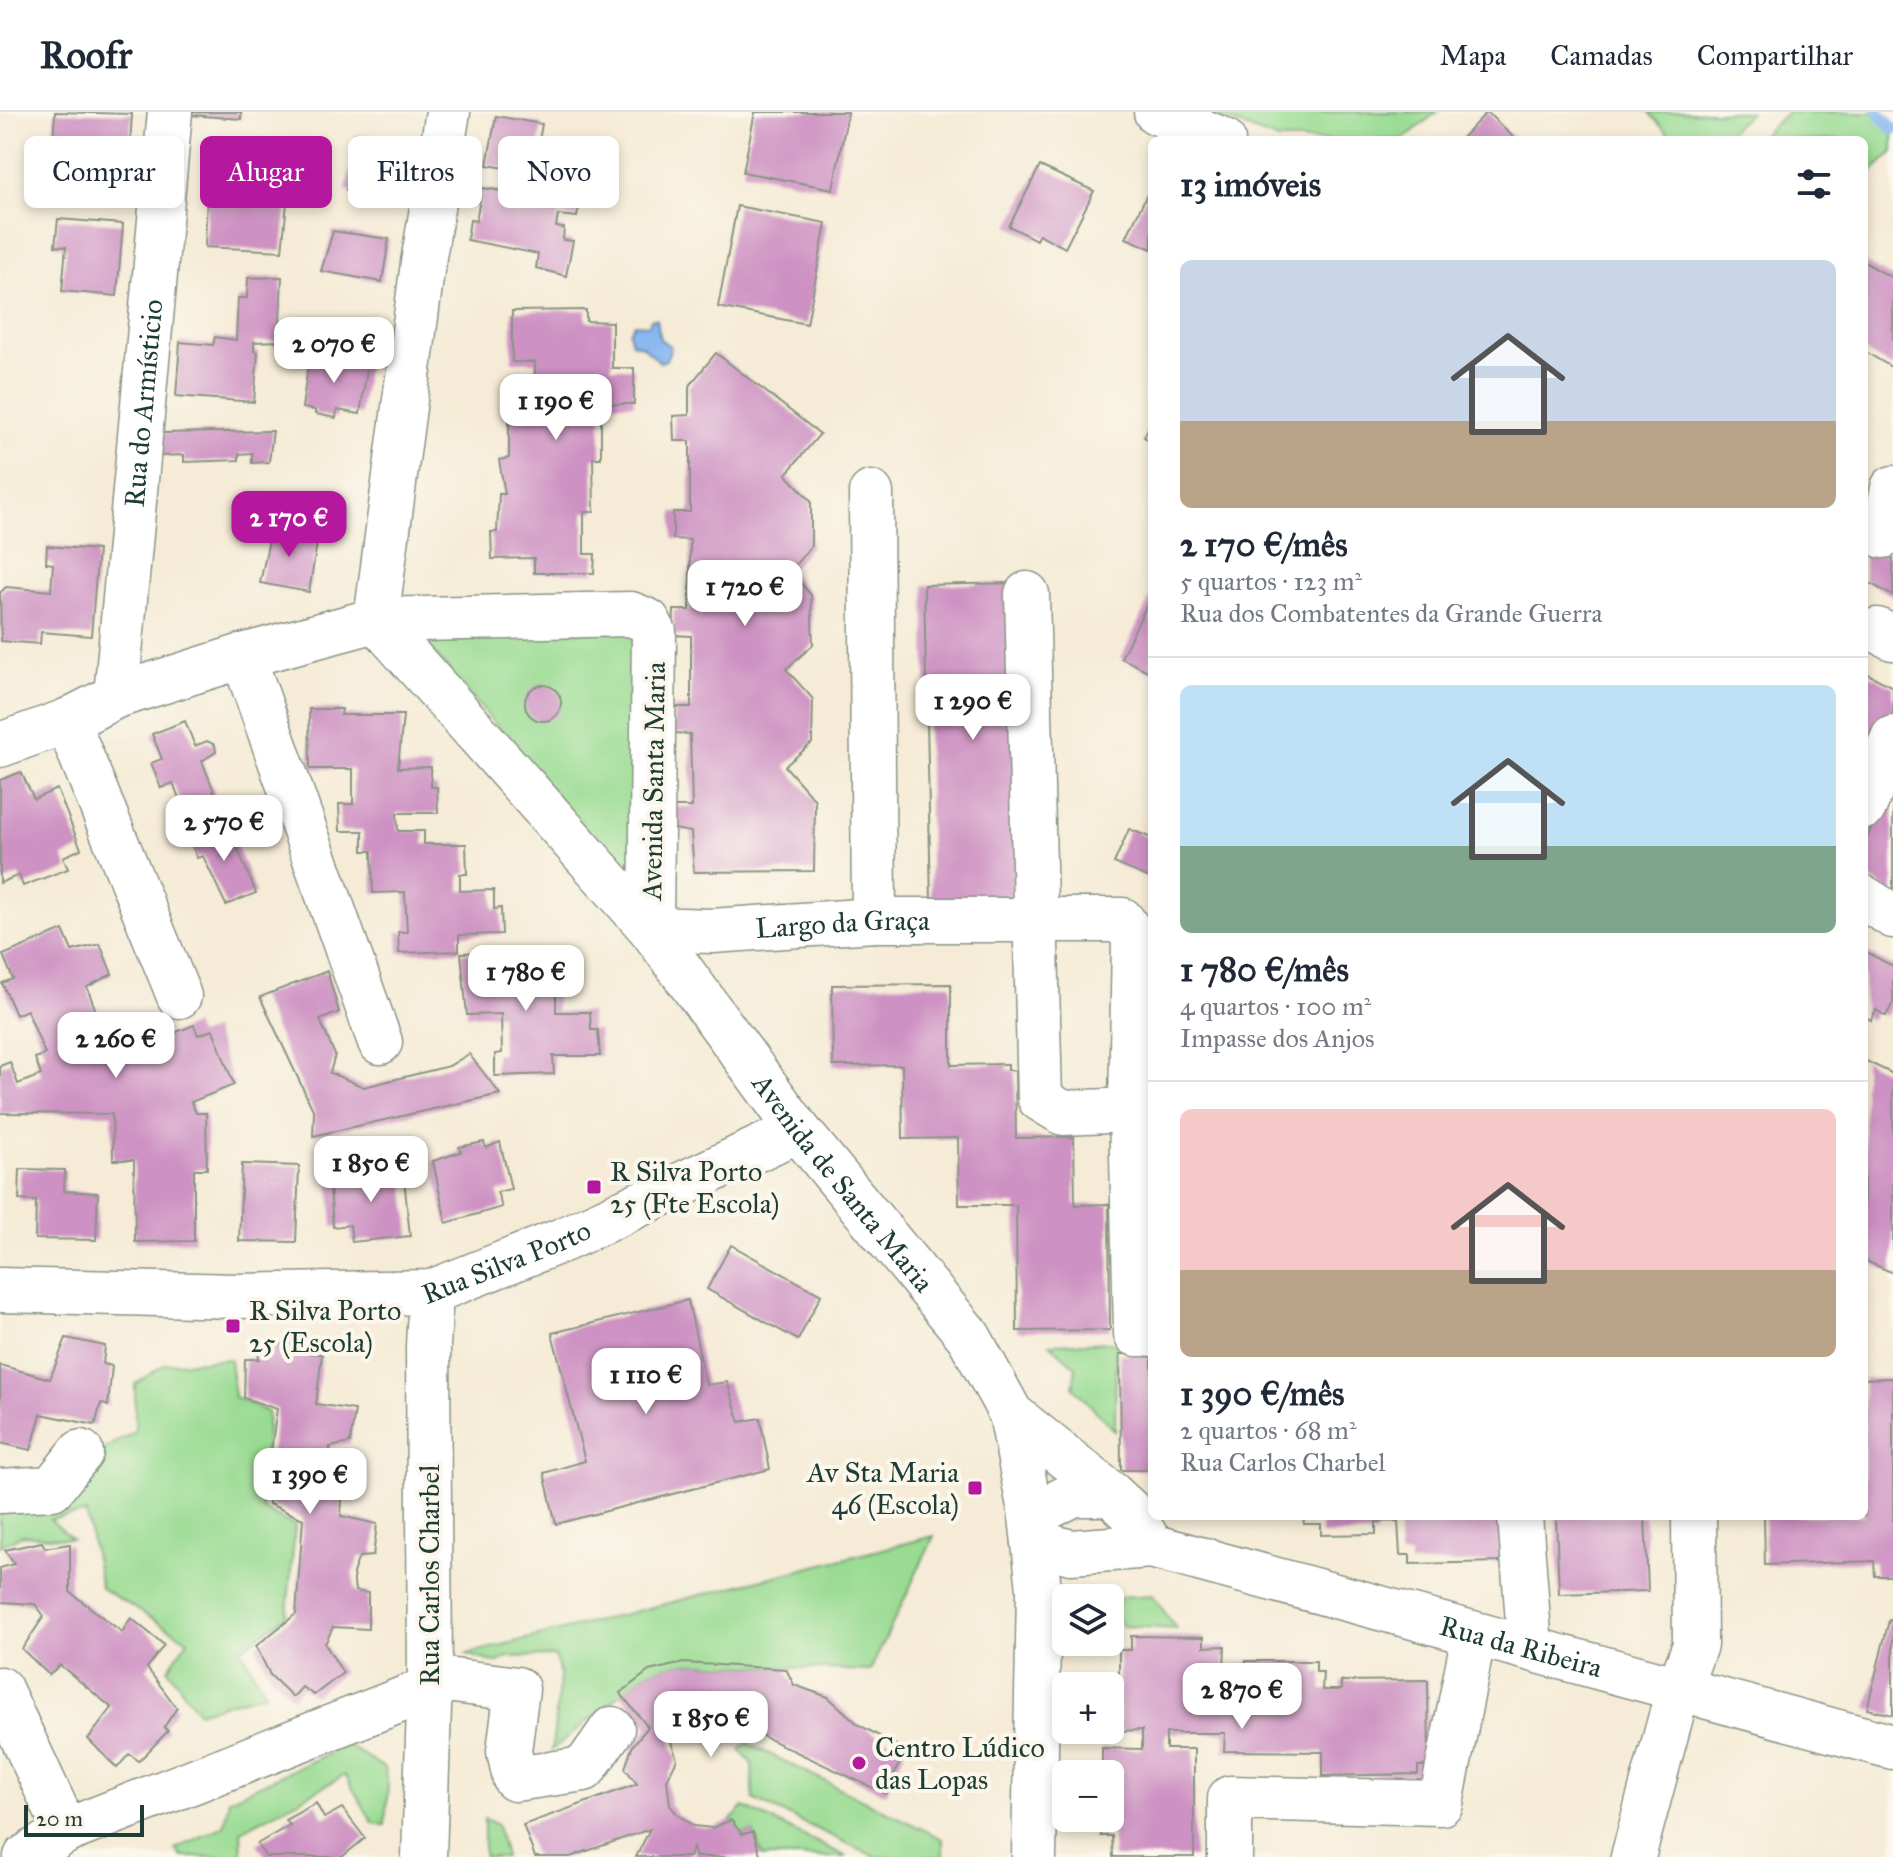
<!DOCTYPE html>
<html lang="pt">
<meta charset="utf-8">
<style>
body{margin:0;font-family:"IM FELL Great Primer",serif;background:#f2f2f3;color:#1f2937;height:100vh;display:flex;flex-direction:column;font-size:30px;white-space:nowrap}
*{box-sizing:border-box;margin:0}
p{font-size:26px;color:#747a83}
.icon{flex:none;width:44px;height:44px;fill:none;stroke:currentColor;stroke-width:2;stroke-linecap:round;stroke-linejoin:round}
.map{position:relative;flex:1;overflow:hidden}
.drawer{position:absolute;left:1148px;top:24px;width:720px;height:1384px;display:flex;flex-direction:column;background:#fff;border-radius:12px;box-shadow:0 4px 12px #0003}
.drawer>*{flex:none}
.guide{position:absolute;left:24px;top:24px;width:760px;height:72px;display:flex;gap:16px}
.controls{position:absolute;left:1052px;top:1472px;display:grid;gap:16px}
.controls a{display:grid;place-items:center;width:72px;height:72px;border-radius:12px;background:#fff;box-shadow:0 4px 12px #0003;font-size:40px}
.scale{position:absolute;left:24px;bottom:20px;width:120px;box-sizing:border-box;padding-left:8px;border:4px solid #1f3d34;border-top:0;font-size:22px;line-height:28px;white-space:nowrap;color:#1f3d34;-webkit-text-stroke:6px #fbf7ec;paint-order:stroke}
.price{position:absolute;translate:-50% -68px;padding:0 18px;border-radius:16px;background:#fff;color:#222;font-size:26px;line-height:52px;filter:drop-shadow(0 2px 4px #0008)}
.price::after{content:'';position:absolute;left:50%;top:48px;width:24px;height:18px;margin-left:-12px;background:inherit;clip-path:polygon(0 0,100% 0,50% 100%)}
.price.selected{background:#b5179e;color:#fff}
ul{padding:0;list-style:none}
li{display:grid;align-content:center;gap:16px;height:424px;padding:0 32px}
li+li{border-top:2px solid #e0e1e3}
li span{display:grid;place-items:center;height:248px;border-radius:12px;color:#555}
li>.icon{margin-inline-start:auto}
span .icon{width:144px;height:144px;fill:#fffc;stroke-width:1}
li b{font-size:34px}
h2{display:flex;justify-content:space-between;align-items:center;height:96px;padding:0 32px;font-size:34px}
.chip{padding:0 28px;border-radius:12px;background:#fff;box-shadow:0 4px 12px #0003;font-size:28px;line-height:72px}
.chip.selected{background:#b5179e;color:#fff}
header{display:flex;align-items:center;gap:48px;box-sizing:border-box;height:112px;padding:0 40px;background:#fff;border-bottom:2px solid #e0e1e3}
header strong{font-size:38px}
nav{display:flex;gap:44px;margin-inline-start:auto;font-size:28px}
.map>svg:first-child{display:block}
.green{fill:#99db92;stroke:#5c8c63;stroke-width:2}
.water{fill:#85b5f0;stroke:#527992;stroke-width:2}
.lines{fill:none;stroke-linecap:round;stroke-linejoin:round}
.stream{stroke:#85b5f0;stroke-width:12}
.building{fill:#cd91c3}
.minor-casing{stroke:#8a9485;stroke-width:47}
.minor{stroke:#fff;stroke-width:44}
.poi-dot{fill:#b5179e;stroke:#fbf7ec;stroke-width:3}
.labels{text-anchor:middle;stroke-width:8;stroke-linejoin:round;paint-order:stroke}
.street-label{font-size:28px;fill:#1f3d34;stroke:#fbf7ec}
.poi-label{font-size:28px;fill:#1f3d34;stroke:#fbf7ec;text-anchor:start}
</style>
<header>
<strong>Roofr</strong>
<nav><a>Mapa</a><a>Camadas</a><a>Compartilhar</a></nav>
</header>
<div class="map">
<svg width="1893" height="1745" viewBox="0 0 1893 1745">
<rect width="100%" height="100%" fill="#fbf7ec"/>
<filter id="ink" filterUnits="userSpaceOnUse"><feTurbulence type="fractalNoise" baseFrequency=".0125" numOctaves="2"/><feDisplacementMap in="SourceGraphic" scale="16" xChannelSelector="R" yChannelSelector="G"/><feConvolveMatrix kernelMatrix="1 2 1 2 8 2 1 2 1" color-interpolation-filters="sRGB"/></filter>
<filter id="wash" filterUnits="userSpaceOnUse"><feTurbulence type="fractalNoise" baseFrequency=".006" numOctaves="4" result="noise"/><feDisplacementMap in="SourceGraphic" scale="32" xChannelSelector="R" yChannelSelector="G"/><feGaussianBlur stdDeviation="1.8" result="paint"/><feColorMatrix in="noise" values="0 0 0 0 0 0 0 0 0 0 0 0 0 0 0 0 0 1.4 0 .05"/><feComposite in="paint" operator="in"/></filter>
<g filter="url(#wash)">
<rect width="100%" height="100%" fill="#f5ebd6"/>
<g class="green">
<polygon points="1205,0 1437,0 1402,28 1278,28"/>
<polygon points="1648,0 1751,0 1720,28 1674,28"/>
<polygon points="1788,0 1873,0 1893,20 1893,40 1864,67 1864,28 1757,28"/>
<polygon points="636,519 637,778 416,520"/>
<polygon points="1116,1230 1115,1319 1073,1275 1076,1255 1050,1232"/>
<polygon points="230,1247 234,1285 268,1300 262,1397 295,1414 287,1503 241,1537 265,1581 198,1600 168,1557 188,1528 101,1476 86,1401 50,1407 72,1427 22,1423 0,1434 0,1395 55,1387 97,1365 105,1336 135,1320 135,1272 165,1252"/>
<polygon points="934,1424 870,1559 683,1551 649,1559 552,1638 560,1564 555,1544 508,1545 495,1551 467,1542"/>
<polygon points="1153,1483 1176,1517 1123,1514 1117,1509 1116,1496 1121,1485"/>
<polygon points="747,1631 943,1727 943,1745 876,1745 753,1687 752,1652 740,1638"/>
<polygon points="347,1633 384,1656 388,1674 385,1713 373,1711 345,1663 241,1719 242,1745 182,1745 175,1737 224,1714 229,1687"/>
<polygon points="744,1695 847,1745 763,1745 753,1720 742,1722 731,1708"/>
<polygon points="484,1706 497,1713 505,1745 484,1745"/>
</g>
<polygon class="water" points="651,207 657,207 660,227 671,235 666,248 660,250 642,234 632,231 629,220 634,212 649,213"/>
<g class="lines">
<polyline class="stream" points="1878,0 1893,17"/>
</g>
<g id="blocks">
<g class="building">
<polygon points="55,0 132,2 128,67 70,66 71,62 51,61"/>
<polygon points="192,0 241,0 241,7 191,3"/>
<polygon points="755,0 848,0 833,77 743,60"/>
<polygon points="1487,0 1516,28 1460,28"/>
<polygon points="496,4 542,12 533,61 487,53"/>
<polygon points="356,23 405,33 396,86 346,78"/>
<polygon points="1040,54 1094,79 1065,136 1039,122 1036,128 1009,114"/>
<polygon points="1152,72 1152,137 1126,126"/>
<polygon points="524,73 582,80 577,105 558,103 556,115 564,116 563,128 573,129 566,164 536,156 538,142 467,128 470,108 476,109 482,76 522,82"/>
<polygon points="207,84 287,91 282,139 205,135"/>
<polygon points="737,94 826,111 807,212 718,195"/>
<polygon points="58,107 123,112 117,184 62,179 66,135 55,134"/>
<polygon points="333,119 389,127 382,170 321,159"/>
<polygon points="1864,150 1893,166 1893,256 1864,239"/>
<polygon points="282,165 279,229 254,230 254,239 258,240 254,290 176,284 180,230 213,233 215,225 236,228 238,186 247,186 248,166"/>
<polygon points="586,198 586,209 612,210 612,256 634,256 634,292 601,292 601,346 593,346 594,400 584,400 584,442 595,442 594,461 534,461 534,446 492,447 491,420 497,420 499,382 505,382 499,348 509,346 509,293 586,292 586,263 535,264 535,250 512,250 512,199"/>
<polygon points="310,241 368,251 360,302 337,298 336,306 315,302 315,298 302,296"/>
<polygon points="716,241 820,322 786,362 811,389 811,434 790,459 811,483 813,533 786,557 813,587 812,631 785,654 815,688 814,759 694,760 691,720 674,717 674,695 692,695 690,622 673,621 674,595 691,595 691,524 673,523 674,498 690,498 690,428 673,427 673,400 690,400 690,329 674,329 673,304 689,303 689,274"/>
<polygon points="1152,309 1152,330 1144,325"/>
<polygon points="273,319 269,350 252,351 252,341 239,342 239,348 184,350 184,343 160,344 160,321"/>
<polygon points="273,409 293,413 292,420 318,425 309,480 260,471"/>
<polygon points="1864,431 1893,447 1893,484 1864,468"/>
<polygon points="47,434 98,438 91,524 41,520 40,532 1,529 0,481 6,475 51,479 53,452 46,451"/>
<polygon points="1015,471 1022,787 931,790 924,473"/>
<polygon points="1152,482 1152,561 1121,546"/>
<polygon points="1864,560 1893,575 1893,617 1886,632 1864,622"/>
<circle cx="543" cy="591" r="18"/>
<polygon points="309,597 342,597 341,603 403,603 398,656 431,655 431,675 437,675 438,701 397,701 398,719 424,719 424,732 466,732 467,762 460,762 460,779 494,778 494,797 501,796 502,822 459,823 459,839 399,841 398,820 407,820 405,780 373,781 372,739 363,739 363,719 340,719 339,692 353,692 353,657 310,657"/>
<polygon points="185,609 195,634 207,629 215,633 216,640 202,649 215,682 183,696 173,671 161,676 151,651 162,647 152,622"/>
<polygon points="21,660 34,687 57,677 81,737 63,745 68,757 23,774 19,763 0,771 0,668"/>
<polygon points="1893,670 1893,782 1864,763 1864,732"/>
<polygon points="227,711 256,781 226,793 203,744 197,746 191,731 197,729 194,724"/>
<polygon points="1129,717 1152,726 1152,767 1114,751"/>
<polygon points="63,818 72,839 100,832 112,862 87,875 103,918 130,908 136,926 141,924 147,938 161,932 159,927 194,913 198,923 213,918 234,973 191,990 196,1001 206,1001 207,1057 194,1057 194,1129 135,1130 134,1048 113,1048 112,1002 0,1001 0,954 10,950 18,972 41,963 35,946 45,942 27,898 16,903 2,871 13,867 3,843"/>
<polygon points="520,839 521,857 563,857 563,880 556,881 556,900 590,900 591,918 598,918 600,944 553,944 554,962 495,964 495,942 502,941 501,902 467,903 461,841"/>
<polygon points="1864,839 1893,854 1893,891 1886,904 1876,898 1871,908 1864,904"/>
<polygon points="327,859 339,900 320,908 335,943 330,961 364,975 449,954 469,942 500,982 313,1024 314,1000 260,885"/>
<polygon points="951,872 951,953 1008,952 1008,958 1015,959 1016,1026 1074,1025 1075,1093 1109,1092 1110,1218 1017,1219 1016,1093 959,1093 958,1026 903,1027 902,953 833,954 832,873"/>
<polygon points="1864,948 1893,962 1893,1161 1864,1148"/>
<polygon points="484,1030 486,1036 500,1030 511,1077 497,1080 502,1095 446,1111 433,1049 461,1040 459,1035"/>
<polygon points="242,1052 299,1054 296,1130 239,1129"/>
<polygon points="20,1057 65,1058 64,1079 98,1081 96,1128 35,1127 36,1089 19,1088"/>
<polygon points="403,1057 410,1124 352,1130 350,1113 333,1115 329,1063"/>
<polygon points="731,1133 821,1183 798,1228 707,1177"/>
<polygon points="688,1188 706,1273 727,1270 740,1310 760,1306 770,1357 556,1412 544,1361 585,1349 552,1221"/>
<polygon points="66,1226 105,1234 103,1252 112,1254 108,1294 101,1291 95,1313 41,1302 31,1338 0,1331 0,1253 50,1267"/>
<polygon points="299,1231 297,1240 322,1242 316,1292 355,1298 350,1331 330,1335 330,1352 344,1354 341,1404 377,1412 373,1444 359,1445 353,1461 355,1479 368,1481 368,1517 333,1515 325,1532 343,1561 314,1583 302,1575 293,1585 270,1563 256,1534 296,1502 303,1407 269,1392 271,1362 283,1361 285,1347 270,1345 277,1297 244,1286 245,1247 259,1247 258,1234"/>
<polygon points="1120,1242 1152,1242 1152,1358 1121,1358"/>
<polygon points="1893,1266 1893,1464 1875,1464 1874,1449 1765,1453 1764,1404 1864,1404 1864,1267"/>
<polygon points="1303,1404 1507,1404 1503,1450 1410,1452 1410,1443 1400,1443 1398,1409 1376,1410 1376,1422 1321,1423 1321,1412 1304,1412"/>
<polygon points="1556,1404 1645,1404 1648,1479 1559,1482"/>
<polygon points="42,1430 45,1436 70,1432 70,1480 122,1520 131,1506 164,1533 147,1556 177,1596 164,1615 168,1619 139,1649 129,1642 117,1656 88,1627 112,1596 60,1553 49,1563 22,1537 44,1504 35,1492 0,1490 0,1456 14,1452 5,1438"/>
<polygon points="1110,1494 1116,1496 1117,1509 1110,1512"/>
<polygon points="1889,1508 1893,1509 1893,1603 1867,1597"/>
<polygon points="1131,1524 1204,1525 1204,1535 1225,1534 1224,1558 1246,1558 1246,1549 1316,1549 1316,1560 1323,1560 1322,1578 1341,1578 1341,1569 1428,1568 1429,1654 1418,1654 1418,1662 1323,1664 1323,1640 1224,1639 1225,1621 1166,1621 1166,1637 1194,1637 1194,1745 1113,1745 1112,1724 1101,1724 1101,1706 1110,1706 1110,1662 1102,1662 1102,1636 1142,1637 1142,1618 1119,1619 1119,1538 1131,1538"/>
<polygon points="683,1551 786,1557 794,1573 828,1585 859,1613 905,1638 886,1682 711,1600 667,1618 677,1647 667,1668 670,1693 677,1702 694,1714 712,1716 731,1708 742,1722 753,1720 761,1745 696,1745 693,1736 689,1745 636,1745 650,1717 570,1745 535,1745 523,1713 637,1672 625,1656 633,1633 648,1615 620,1581 649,1559"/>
<polygon points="316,1691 324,1706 342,1696 365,1726 342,1745 266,1745 257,1732 290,1713 285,1708"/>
</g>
</g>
</g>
<g filter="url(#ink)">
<use href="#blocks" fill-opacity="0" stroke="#8a9485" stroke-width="2"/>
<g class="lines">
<defs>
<g id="minor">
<polyline points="1156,0 1223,28"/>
<polyline points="871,381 874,808"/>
<polyline points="1883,424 1893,376"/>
<polyline points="1027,482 1040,987 1063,1001 1131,998"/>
<path id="s1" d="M376,508L651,817L798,1018L969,1225L1011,1302L1031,1404L1039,1477L1034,1745"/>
<polyline points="376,508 423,151 448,0"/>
<polyline points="1877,518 1893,526"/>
<polyline points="243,544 380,930"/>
<path id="s2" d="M116,584L170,0"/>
<polyline points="67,609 179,884"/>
<path id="s3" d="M0,633L67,609L116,584L243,544L376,508L631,502L648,509L654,520L651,817L712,819L874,808H1122L1134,825L1131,998L1136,1222H1152"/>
<polyline points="1864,695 1893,626"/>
<polyline points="1864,786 1893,804"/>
<path id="s4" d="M0,1178L238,1184L431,1180L565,1127L798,1018"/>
<polyline points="1011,1302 1111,1382"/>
<polyline points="0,1379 52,1376 81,1340"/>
<polyline points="1031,1404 1074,1382 1111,1382 1133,1402 1151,1434"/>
<polyline points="1520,1404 1530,1536"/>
<path id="s5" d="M1034,1430L1071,1440L1151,1434L1893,1635"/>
<polyline points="430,1566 517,1577 509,1639 515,1667 584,1657 612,1617"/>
<polyline points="0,1577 66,1719 26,1745"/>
<polyline points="66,1719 429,1577"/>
<polyline points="424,1745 430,1566 428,1234 431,1180"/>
<polyline points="1230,1745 1230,1686 1441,1691 1474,1522"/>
<polyline points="1633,1745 1678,1578 1695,1533 1694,1404"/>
</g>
</defs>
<use href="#minor" class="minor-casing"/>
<use href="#minor" class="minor"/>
</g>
</g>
<g class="poi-dot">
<rect x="586" y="1067" width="16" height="16" rx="4"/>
<rect x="225" y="1206" width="16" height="16" rx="4"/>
<rect x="967" y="1368" width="16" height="16" rx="4"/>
<circle cx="859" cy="1651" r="8"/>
</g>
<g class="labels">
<g class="street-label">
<text dy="10" stroke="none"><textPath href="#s2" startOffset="294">Rua do Armísticio</textPath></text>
<text transform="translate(653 669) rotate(-89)" y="10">Avenida Santa Maria</text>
<text dy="10" stroke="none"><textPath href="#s3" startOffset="1172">Largo da Graça</textPath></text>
<text dy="10" stroke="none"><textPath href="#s1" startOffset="732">Avenida de Santa Maria</textPath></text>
<text dy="10" stroke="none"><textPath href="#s4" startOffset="512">Rua Silva Porto</textPath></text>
<text transform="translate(429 1463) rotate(-90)" y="10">Rua Carlos Charbel</text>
<text dy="10" stroke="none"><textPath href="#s5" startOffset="502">Rua da Ribeira</textPath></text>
</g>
<g class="poi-label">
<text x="610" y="1069">R Silva Porto<tspan x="610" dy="32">25 (Fte Escola)</tspan></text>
<text x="249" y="1208">R Silva Porto<tspan x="249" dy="32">25 (Escola)</tspan></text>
<text x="959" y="1370" text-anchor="end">Av Sta Maria<tspan x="959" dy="32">46 (Escola)</tspan></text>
<text x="875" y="1645">Centro Lúdico<tspan x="875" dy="32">das Lopas</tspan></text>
</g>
</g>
</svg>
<div class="controls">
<a><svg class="icon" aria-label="layers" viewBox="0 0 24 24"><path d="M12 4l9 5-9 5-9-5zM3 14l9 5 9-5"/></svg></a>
<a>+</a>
<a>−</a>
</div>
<div class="scale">20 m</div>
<b class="price" style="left:334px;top:273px">2 070 €</b>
<b class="price" style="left:556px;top:330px">1 190 €</b>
<b class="price selected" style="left:289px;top:447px">2 170 €</b>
<b class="price" style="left:745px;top:516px">1 720 €</b>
<b class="price" style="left:973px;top:630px">1 290 €</b>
<b class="price" style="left:224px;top:751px">2 570 €</b>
<b class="price" style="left:526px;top:901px">1 780 €</b>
<b class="price" style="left:116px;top:968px">2 260 €</b>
<b class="price" style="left:371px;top:1092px">1 850 €</b>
<b class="price" style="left:646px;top:1304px">1 110 €</b>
<b class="price" style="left:310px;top:1404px">1 390 €</b>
<b class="price" style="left:1242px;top:1619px">2 870 €</b>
<b class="price" style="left:711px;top:1647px">1 850 €</b>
<div class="guide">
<a class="chip">Comprar</a>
<a class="chip selected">Alugar</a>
<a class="chip">Filtros</a>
<a class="chip">Novo</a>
</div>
<section class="drawer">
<h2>13 imóveis<svg class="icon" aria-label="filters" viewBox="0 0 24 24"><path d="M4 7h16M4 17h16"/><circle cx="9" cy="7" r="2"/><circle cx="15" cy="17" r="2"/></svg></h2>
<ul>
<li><span style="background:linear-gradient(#c9d6e8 65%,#b9a48a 0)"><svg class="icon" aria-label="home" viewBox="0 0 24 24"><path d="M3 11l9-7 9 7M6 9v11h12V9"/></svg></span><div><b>2 170 €/mês</b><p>5 quartos · 123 m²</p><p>Rua dos Combatentes da Grande Guerra</p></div></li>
<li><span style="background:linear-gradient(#bfe0f5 65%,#7fa58c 0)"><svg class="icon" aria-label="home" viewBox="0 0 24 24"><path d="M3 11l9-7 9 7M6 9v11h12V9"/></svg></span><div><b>1 780 €/mês</b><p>4 quartos · 100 m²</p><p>Impasse dos Anjos</p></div></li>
<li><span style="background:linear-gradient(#f6c9c9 65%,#b9a48a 0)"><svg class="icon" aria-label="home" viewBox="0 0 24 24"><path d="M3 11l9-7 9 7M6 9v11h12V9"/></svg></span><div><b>1 390 €/mês</b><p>2 quartos · 68 m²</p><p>Rua Carlos Charbel</p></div></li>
</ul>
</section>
</div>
